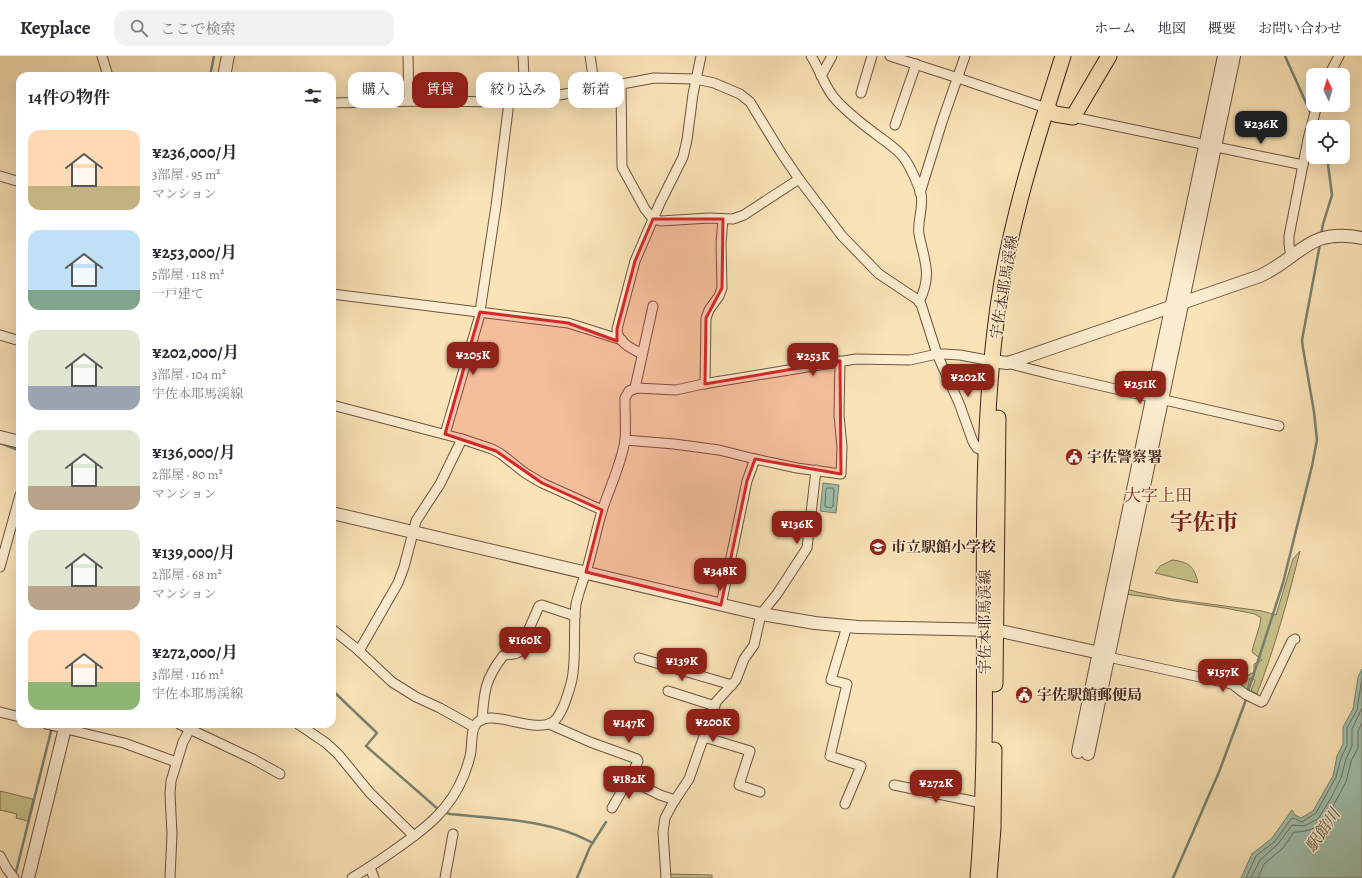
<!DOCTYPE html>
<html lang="ja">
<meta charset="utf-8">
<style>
body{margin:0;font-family:Alegreya,"Noto Serif JP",serif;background:#f2f2f3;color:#2b2b33;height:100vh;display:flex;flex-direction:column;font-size:15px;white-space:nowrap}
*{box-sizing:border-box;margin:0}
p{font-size:13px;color:#7c7c81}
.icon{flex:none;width:22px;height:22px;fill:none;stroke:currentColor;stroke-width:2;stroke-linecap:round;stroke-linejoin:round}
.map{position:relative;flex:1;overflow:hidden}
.panel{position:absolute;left:16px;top:16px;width:320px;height:656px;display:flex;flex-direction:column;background:#fff;border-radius:12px;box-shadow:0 4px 16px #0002}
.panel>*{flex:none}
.banner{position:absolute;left:348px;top:16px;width:380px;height:36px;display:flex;gap:8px}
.needle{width:26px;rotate:356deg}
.tools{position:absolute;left:1306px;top:12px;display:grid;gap:8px}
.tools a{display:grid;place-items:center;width:44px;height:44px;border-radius:8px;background:#fff;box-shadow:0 4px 16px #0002;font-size:20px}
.price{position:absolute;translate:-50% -34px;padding:0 9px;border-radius:8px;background:#8f2418;color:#fff;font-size:13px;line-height:26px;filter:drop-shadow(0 1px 2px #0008)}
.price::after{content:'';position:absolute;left:50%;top:24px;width:12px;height:9px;margin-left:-6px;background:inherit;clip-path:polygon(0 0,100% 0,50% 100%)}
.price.current{background:#222;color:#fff}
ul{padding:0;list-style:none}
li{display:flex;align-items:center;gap:12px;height:100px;padding:0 12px}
li span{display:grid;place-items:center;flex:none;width:112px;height:80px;border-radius:12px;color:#555}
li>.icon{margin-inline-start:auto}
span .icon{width:48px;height:48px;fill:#fffc;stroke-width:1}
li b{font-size:17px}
h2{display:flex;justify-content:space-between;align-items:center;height:48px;padding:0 12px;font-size:17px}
.pill{padding:0 14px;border-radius:12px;background:#fff;box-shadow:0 4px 16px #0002;font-size:14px;line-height:36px}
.pill.current{background:#8f2418;color:#fff}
header{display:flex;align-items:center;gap:24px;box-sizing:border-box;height:56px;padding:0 20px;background:#fff;border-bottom:1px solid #e1e1e2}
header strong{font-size:19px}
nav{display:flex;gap:22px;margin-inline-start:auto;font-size:14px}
.search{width:280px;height:36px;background:#f2f2f3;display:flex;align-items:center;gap:10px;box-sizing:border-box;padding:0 14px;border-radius:12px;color:#7c7c81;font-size:15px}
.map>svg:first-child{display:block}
.green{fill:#c6c289;stroke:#827251}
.water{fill:#9fbfac;stroke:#788171}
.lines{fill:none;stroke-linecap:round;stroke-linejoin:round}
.shore{stroke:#6e7162;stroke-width:1}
.stream{stroke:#788171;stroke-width:2.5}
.minor-casing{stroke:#6d5340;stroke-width:11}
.tertiary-casing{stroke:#6d5340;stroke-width:14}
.primary-casing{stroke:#3e2319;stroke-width:17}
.minor{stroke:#fcedd0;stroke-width:9}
.tertiary{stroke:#fcedd0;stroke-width:12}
.primary{stroke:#fae4b7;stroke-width:15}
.marked{fill:#d62828;fill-opacity:0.2;stroke:#d62828;stroke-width:3;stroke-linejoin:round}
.labels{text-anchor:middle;stroke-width:3;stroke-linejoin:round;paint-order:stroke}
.street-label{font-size:15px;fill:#3e2319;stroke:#fcedd0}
.poi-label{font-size:15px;font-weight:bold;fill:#3e2319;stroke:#fcedd0;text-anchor:start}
.water-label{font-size:16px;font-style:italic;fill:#5b5245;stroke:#fcedd0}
.quarter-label{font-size:17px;fill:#7a1f14;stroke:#fcedd0}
.town-label{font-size:23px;font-weight:bold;fill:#7a1f14;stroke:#fcedd0}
</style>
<header>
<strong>Keyplace</strong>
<div class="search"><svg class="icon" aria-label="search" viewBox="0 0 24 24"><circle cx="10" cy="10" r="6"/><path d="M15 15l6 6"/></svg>ここで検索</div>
<nav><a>ホーム</a><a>地図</a><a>概要</a><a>お問い合わせ</a></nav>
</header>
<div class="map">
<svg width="1362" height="822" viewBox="0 0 1362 822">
<rect width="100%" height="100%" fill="#fae4b7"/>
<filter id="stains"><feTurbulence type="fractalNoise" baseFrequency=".005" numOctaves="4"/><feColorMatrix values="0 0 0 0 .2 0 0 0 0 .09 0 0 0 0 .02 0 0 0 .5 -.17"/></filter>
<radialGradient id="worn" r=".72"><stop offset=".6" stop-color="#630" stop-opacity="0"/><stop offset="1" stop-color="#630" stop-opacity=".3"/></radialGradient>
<g class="green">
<path d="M1300,495C1288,543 1275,591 1257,638L1251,635L1255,624L1250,622L1247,634L1237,627V623L1243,622L1254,616V608L1262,604L1252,596C1254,584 1260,573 1261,562L1255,558L1225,552L1125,538L1127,533L1137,536L1172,543L1262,555L1276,559L1293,503Z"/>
<path d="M1172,504C1189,506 1194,510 1198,527L1155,517L1160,510Z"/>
<polygon points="0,735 33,743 28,765 16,762 17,758 0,754"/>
<polygon points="668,818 712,819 712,822 669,822"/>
</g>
<g class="water">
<polygon points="823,427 839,429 836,457 820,455"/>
<polygon points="1362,613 1362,822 1241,822 1252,798 1272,782 1292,754 1295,759 1301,762 1313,755 1333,720 1337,700 1343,688 1343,671 1353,653 1358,621"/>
</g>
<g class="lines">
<g class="shore">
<polygon points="828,432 833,432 834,434 833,450 831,452 826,451 825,450 826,433"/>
<polyline points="1246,822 1256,800 1275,785 1291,763 1293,762 1302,766 1316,757 1336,721 1341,702 1347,689 1347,672 1357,654 1362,622"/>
<polyline points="1251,822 1260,804 1278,788 1292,769 1304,770 1318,763 1331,742 1341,722 1346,703 1352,690 1352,673 1362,652"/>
<path d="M1258,822L1264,808L1283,792L1294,776C1306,776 1317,773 1326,763L1346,726L1351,705L1358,692V675L1362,667"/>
</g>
<g class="stream">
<polyline points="1285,0 1312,60"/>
<polyline points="210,20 214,0"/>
<polyline points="1321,179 1323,168 1332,139 1327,101"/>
<polyline points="0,387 20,395"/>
<polyline points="332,634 377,677 366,690 439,754"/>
<polyline points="1248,636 1283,527 1312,410 1317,384 1314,356 1303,292 1302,284 1320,188"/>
<path d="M444,756L450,758C487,762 526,763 562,774C573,777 583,782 593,787"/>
<polyline points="15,820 52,671"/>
<polyline points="577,822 590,791 606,766"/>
<polyline points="1173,822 1219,716 1247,641"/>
</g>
<defs>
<g id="minor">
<polyline points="102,0 108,20"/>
<polyline points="408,0 409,45"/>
<polyline points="523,0 525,45"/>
<polyline points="590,0 595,33"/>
<path d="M811,0C821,15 824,32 837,45C850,59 866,71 881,82C889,88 898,94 904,102C910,110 918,128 921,138C924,151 917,165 919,178C924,205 933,218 919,246"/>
<polyline points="890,0 958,22 1046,52"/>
<polyline points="1329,19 1339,0"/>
<polyline points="821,20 832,0"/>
<polyline points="621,27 622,111 645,153 653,163 661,165 709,162 733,163 744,159 799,123"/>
<polyline points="861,37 872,0"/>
<polyline points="332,47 423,45 516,46 595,33 654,22 696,23 714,27 740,38 750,46 780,95 799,123 842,180 879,218 918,244 921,248 937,298 959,347 973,386 977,392 986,396"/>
<polyline points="1073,61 1303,109"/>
<polyline points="895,69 916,8"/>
<polyline points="0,120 20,126"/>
<polyline points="920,137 942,66 965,0"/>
<polyline points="1291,200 1289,189 1289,180 1308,83 1317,49"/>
<polyline points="332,238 568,267 622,284"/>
<polyline points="0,279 20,285"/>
<path d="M642,298C632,293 617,286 617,273L635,205L660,147L683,101L687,84L693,38L701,0"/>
<polyline points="1007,307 1054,319 1279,370"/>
<polyline points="705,328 706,262 709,254 719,240 722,232 721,187 723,163"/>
<polyline points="635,332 653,250"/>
<polyline points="332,349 462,383 492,393 501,398 525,417 542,427 602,454"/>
<polyline points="445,378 479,262 496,150 509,46"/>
<polyline points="625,384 674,388 719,394 755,403 797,412 841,418 842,391 839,359 840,305"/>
<polyline points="0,511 20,439"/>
<polyline points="721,549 747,425 755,403"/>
<polyline points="332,573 357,593 392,626 416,641 440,652 474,671"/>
<polyline points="359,595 398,527 404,511 416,465 440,428 462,383"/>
<polyline points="1108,601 1232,628 1245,638 1261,646 1263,645 1292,585 1295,583"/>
<polyline points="639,602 732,629"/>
<polyline points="668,635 715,650"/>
<polyline points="0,656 20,661"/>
<path d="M482,664C484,636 485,623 503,600C508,597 514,600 519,596L539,550L542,549L575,560"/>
<polyline points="46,668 124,687 176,706"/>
<polyline points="179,668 253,703 280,718"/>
<polyline points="298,668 326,687 338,698 370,737 414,780"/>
<polyline points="549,668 590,686 637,703 638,705 632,718 632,725 660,739 675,744"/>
<polyline points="704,681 750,695 739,729 760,736"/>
<polyline points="894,729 982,747"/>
<polyline points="845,748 861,710 830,700 847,628 831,624 847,570"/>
<polyline points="612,752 627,726 631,723"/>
<polyline points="0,800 7,813 14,822"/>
<polyline points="370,811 374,822"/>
<polyline points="170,822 172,778 170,738 171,725 183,686 190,673"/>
<path d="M352,822C367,813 382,803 396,793C426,772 450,754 464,719C467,711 470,703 471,695C472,687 471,674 476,668C490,650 535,680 554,665C559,661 561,655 564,649C568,638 572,628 573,617C576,594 573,571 576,548C579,535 584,523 588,509C594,489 597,469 604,449C611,429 622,405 625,384C626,372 625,359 625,347V342L629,335L637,332L676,334L703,328L856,303L910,304L937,298H943L960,299L992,305"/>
<polyline points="445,822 453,778"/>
<polyline points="666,822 663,776 665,762 673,747 689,723 716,646 736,624 744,603 754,589 761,558 777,538 807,492 816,414"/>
</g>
<g id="tertiary">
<polyline points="224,20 228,0"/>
<path d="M992,305L1007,307L1014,305L1260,220C1302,200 1309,171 1362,182"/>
<polyline points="0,381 20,386"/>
<polyline points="332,457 761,558 815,567 858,571 996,574 1109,599"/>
<polyline points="1078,696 1224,0"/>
<polyline points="1088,698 1234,0"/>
<polyline points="28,822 66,668"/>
</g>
<g id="primary">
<polyline points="1046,52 1055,58 1073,61 1109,0"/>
<polyline points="995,628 998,362"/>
<path d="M978,822C994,632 972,440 998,251C1010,165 1037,82 1063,0"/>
<polyline points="989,822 993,772 994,694"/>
</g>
</defs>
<use href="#minor" class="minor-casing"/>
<use href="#tertiary" class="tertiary-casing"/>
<use href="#primary" class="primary-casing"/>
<use href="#minor" class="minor"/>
<use href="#tertiary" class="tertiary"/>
<use href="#primary" class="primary"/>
</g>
<path class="marked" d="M653,163H723L722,232L706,262L705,328L840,305L841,418L755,403L747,425L721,549L586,516L602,454L542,427L496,395L445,378L480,256L568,267L617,285V273L635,205Z"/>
<defs>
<symbol id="civic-disc" viewBox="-11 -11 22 22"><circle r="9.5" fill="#8f2418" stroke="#fcedd0"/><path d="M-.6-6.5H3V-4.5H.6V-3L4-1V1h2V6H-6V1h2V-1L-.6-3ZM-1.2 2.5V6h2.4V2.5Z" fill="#fff"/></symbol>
<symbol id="school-disc" viewBox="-11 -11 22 22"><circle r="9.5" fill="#8f2418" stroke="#fcedd0"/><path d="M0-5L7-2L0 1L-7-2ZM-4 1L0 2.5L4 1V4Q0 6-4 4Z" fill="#fff"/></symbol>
</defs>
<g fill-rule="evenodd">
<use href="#civic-disc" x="1064" y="391" width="20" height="20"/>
<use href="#school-disc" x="868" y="481" width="20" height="20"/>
<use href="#civic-disc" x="1014" y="629" width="20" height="20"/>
</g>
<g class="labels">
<g class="street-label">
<text transform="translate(1004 231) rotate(-81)" y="5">宇佐本耶馬渓線</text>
<text transform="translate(985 566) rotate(-90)" y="5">宇佐本耶馬渓線</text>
</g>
<g class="poi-label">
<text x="1087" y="406">宇佐警察署</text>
<text x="891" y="496">市立駅館小学校</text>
<text x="1037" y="644">宇佐駅館郵便局</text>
</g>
<g class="water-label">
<text transform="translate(1322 774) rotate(-56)" y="6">駅館川</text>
</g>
<g class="quarter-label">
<text x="1158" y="445">大字上田</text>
</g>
<g class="town-label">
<text x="1204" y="474">宇佐市</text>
</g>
</g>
<rect width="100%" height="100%" filter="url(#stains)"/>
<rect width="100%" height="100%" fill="url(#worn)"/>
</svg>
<div class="tools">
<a><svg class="needle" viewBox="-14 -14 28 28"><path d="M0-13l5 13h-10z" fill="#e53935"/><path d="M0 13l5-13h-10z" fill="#7c7c81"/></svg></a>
<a><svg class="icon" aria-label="locate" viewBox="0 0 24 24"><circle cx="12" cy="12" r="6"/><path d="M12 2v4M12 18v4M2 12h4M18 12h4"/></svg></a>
</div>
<b class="price current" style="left:1261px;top:89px">¥236K</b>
<b class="price" style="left:473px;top:320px">¥205K</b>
<b class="price" style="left:813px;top:321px">¥253K</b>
<b class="price" style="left:968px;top:342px">¥202K</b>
<b class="price" style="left:1140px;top:349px">¥251K</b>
<b class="price" style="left:797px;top:489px">¥136K</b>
<b class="price" style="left:720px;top:536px">¥348K</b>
<b class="price" style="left:525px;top:605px">¥160K</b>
<b class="price" style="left:682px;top:626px">¥139K</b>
<b class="price" style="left:1223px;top:637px">¥157K</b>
<b class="price" style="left:713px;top:687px">¥200K</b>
<b class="price" style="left:629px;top:688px">¥147K</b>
<b class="price" style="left:629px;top:744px">¥182K</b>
<b class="price" style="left:936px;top:748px">¥272K</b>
<div class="banner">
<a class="pill">購入</a>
<a class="pill current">賃貸</a>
<a class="pill">絞り込み</a>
<a class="pill">新着</a>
</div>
<section class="panel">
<h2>14件の物件<svg class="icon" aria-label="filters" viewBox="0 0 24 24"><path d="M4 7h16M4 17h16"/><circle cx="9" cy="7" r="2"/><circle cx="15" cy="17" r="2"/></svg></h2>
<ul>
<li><span style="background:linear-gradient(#ffd9b3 70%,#c2b280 0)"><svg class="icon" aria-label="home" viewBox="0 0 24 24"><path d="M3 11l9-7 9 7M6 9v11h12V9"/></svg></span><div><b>¥236,000/月</b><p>3部屋 · 95 m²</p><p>マンション</p></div></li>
<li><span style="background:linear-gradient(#bfe0f5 75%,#7fa58c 0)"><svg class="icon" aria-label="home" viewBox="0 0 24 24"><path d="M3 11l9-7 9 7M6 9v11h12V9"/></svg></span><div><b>¥253,000/月</b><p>5部屋 · 118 m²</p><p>一戸建て</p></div></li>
<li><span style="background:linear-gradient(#dfe7d0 70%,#9aa5b1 0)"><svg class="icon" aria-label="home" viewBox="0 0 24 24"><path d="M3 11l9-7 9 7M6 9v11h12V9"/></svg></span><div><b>¥202,000/月</b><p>3部屋 · 104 m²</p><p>宇佐本耶馬渓線</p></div></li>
<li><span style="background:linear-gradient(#dfe7d0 70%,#b9a48a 0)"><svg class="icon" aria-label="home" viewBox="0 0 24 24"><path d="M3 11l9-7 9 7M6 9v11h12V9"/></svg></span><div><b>¥136,000/月</b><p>2部屋 · 80 m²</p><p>マンション</p></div></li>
<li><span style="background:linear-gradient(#dfe7d0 70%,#b9a48a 0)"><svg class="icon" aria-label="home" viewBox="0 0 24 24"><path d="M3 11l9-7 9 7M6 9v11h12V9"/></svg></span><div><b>¥139,000/月</b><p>2部屋 · 68 m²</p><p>マンション</p></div></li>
<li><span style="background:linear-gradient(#ffd9b3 65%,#8fb573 0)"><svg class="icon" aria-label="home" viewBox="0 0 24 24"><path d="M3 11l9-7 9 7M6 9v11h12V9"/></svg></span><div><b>¥272,000/月</b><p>3部屋 · 116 m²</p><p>宇佐本耶馬渓線</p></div></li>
</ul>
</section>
</div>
